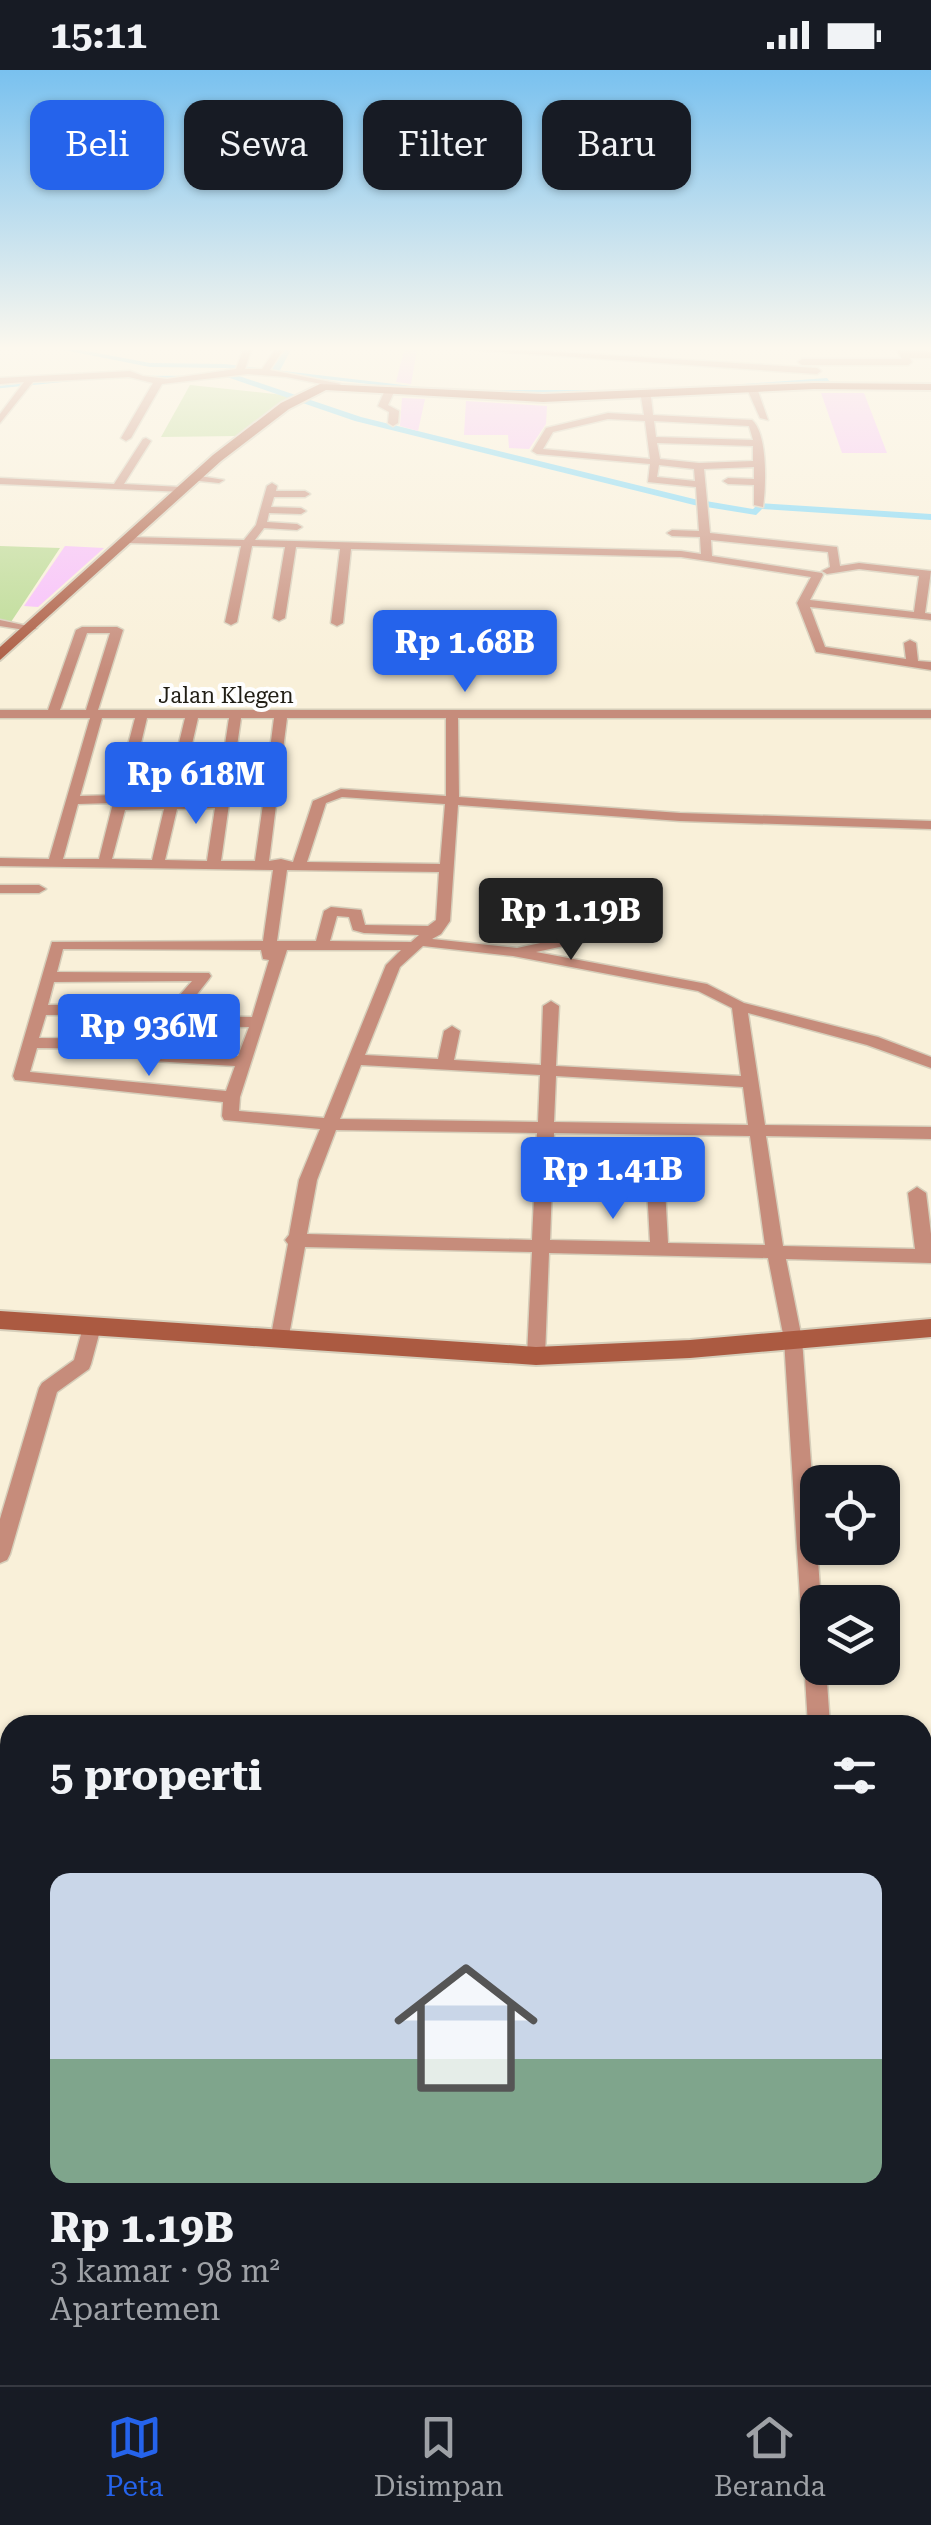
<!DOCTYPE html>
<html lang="id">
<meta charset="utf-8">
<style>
body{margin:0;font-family:"Roboto Serif",serif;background:#20242c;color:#f1f3f6;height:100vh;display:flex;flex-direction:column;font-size:38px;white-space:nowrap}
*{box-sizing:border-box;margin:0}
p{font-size:32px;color:#9ea1a6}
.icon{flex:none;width:55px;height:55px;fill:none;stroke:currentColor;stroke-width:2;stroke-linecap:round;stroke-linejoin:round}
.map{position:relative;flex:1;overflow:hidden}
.side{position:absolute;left:0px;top:1645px;width:932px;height:670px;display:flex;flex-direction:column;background:#171b24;border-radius:30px 30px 0 0;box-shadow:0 2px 8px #0004}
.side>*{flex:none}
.hud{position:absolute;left:30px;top:30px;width:872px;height:90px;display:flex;gap:20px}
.buttons{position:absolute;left:800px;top:1395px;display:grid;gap:20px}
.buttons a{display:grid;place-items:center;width:100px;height:100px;border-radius:20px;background:#171b24;box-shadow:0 2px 8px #0004;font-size:50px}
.price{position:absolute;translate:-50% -85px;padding:0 22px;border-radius:10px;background:#2563eb;color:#fff;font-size:32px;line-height:65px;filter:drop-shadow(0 2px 5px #0008)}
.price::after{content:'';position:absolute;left:50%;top:60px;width:30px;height:22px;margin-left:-15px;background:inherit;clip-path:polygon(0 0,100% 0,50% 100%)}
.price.selected{background:#222;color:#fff}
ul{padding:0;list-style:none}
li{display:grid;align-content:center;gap:20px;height:530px;padding:0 50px}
li span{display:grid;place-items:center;height:310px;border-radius:20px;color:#555}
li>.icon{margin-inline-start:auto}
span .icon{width:180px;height:180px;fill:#fffc;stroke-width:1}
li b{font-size:42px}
h2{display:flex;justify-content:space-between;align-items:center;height:120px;padding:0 50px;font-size:42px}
.pill{padding:0 35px;border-radius:20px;background:#171b24;box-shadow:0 2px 8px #0004;font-size:35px;line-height:90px}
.pill.selected{background:#2563eb;color:#fff}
.status{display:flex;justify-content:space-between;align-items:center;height:70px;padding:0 50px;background:#171b24;direction:ltr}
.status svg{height:28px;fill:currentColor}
.tabs{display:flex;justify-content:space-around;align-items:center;height:140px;border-top:2px solid #363941;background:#171b24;font-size:28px;color:#9ea1a6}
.tabs a{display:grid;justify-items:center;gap:5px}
.tabs .selected{color:#2563eb}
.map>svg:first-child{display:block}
.green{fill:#bada92}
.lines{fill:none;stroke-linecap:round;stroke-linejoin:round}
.stream{stroke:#72d5fa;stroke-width:2.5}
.canal{fill:#72d5fa;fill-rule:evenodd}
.river{fill:#72d5fa;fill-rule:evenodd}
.building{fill:#f7bcfc}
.street-casing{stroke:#d6ceba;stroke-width:3}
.secondary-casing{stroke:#d6ceba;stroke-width:4}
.street{fill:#c68c7b;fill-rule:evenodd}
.secondary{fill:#ab5a41;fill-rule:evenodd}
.labels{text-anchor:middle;stroke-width:8;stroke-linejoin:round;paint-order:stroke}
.far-street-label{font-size:22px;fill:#211e15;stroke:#fefefe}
</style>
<div class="status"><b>15:11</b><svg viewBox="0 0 49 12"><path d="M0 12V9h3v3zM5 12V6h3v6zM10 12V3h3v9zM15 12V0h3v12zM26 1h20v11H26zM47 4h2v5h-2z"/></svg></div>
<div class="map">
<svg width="931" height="2315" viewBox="0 0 931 2315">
<rect width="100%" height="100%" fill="#f9f0d9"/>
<g class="green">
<polygon points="190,315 293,326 238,366 161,367"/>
<polygon points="0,476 60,478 11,552 0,550"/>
</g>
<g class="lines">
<g class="stream">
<polyline points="149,307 185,307"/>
<polyline points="0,317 70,310"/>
</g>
<g class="canal">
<polygon points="64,280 81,280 150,293 225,294 454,321 450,323 225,298 150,297"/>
<polygon points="230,303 361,347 694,429 753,439 759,433 931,444 931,450 762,439 756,445 694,435 355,351 227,307"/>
<polygon points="827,308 830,312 743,318 739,316 743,314"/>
<polygon points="488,320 600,320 604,322 600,324 485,324"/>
</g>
<polygon class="river" points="279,280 291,280 278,304 270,304"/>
</g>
<g class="building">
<polygon points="404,280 417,280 411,314 396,312"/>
<polygon points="821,323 864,323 887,383 842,383"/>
<polygon points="402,328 425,329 418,361 400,356"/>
<polygon points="466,331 547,336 546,354 529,379 509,378 508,365 464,365"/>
<polygon points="65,476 104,478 38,537 24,536"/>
</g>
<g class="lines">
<defs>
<g id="street">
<polygon points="243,280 251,280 245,299 262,299 275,280 283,280 270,300 341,314 337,317 286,307 248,304 162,314 131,368 126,371 121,368 153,313 129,307 33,312 0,353 0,344 24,312 0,314 0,308 130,301 143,306 167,309 236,299"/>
<polygon points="476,280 523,280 817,298 821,301 817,304"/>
<polygon points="897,280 931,282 931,288 910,288 912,292 908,295 802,295 798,292 802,289 902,289"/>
<polygon points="390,317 395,320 388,335 399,341 398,353 393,356 388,353 389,342 378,336 385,320"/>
<polygon points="753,318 758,321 768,350 760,348 748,321"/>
<path d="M646,324L651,327L653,345L752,350C768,364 766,416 763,437L754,435V415L728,414L723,411L728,408L754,409V397L704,399L710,463L837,477L840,496L859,493L931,501L925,543L931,544V550L810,537L825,577L906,589L904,573L910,570L916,573L918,591L931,592V600L816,582L797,533L811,507L681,487L351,479L343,553L337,556L331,553L340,479L296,477L285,548L279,551L273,548L285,477L252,476L237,552L231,555L225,552L241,476L129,473L124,470L129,467L244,470L256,455L267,416L272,413L277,416L276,421H305L310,424L305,427H274L271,437L301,438L306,441L301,444L269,443L267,452L297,454L302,457L297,460L264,458L255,470L681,481L701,484L700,467L672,466L667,463L672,460L699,461L696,417L648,412L650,394L537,384L532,381L546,358L608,343L644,345L641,327ZM608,349L645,351L650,389L543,379L553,362ZM654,351L749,356L753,370L656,367ZM657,373L753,376V391L699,393L660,389ZM659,395L694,399L695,411L657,407ZM711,470L828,482L830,497L822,501L827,504L859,499L919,506L914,542L810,530L823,505L822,503L712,486Z"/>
<polygon points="146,368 151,371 124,414 181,417 185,418 185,422 0,414 0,408 114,414 143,369"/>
<polygon points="194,405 224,410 219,413 190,410 190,406"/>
<polygon points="0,550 37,558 31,561 0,556"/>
<path d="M82,557H117L123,560L98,640H931V648H458L459,727L680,743L931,751V759L680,751L458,735L450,851L441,864L432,869L517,878L620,856L625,857V863L536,882L707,914L744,933L878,967L931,987V998L867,975L748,943L765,1055L931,1057V1069L766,1066L783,1176L915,1179L908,1123L917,1117L926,1123L931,1164V1193L786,1189L802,1269L821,1532H818V1598H826L830,1655H808L784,1269L768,1188L549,1183L545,1286L543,1291H529L527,1286L532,1182L305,1177L288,1271L286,1276H272L270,1271L288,1174L285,1170L289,1165L299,1110L320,1059L224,1050L222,1046L223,1032L15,1010L13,1006L52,872L263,871L273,800L0,796V788L49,789L90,648H0V640H48L76,560ZM87,563H110L86,640H60ZM102,648H135L115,725L80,726ZM147,648H185L165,731L127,732ZM198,648H229L217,728L179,731ZM241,648H274L264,726H230ZM287,648H446V726L341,719L313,731L293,792L281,789L269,791ZM342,727L445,734L440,794L307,792L326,733ZM113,733L99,789H63L78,734ZM229,734H263L255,791H221ZM215,738L207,791L165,790L177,739ZM164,739L152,790L112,789L125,740ZM287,800L439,802L436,850L428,856L365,855L361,840L331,837L324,841L316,871H277ZM337,846L349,847L353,860L364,863L419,865L411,872L330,871ZM423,876L513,886L698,921L732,938L741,1006L556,996L559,936L551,931L543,936L541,995L454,990L460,961L452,956L444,961L438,989L365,985L400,897ZM63,879L261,880L263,889L269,890L252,947L180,946L209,909L211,906L209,903L57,902ZM287,880H401L386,895L324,1048L239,1041L240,1027ZM192,911L172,934L48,935L54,912ZM165,944L153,969L39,968L46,945ZM175,956L249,957L238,986L163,982ZM37,978L149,979L145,986L153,991L235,996L226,1021L30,1002ZM361,995L540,1005L538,1052L340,1049ZM556,1006L743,1017L748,1055L554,1052ZM336,1060L537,1063L532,1170L307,1164L317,1110ZM554,1063L750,1066L765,1175L668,1173L665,1118L656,1112L647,1118L650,1172L550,1170Z"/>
<polygon points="0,815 39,815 46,819 39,823 0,823"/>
<polygon points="92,1250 99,1252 101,1257 91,1294 89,1299 57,1322 10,1484 7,1490 0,1493 0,1449 39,1318 42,1313 74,1290 83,1257 85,1252"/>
<polygon points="10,2190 10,2253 0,2257 0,2194"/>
</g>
<g id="secondary">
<polygon points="814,313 931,314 931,320 814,319 543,332 326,320 289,339 221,391 0,590 0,577 213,385 281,333 320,314 543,324"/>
<polygon points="0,1241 536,1277 690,1270 931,1249 931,1267 690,1288 536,1295 0,1259"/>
<polygon points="0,2017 10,2020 10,2054 0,2051"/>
<rect x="922" y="2135" width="9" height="36"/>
</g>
</defs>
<use href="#street" class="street-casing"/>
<use href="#secondary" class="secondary-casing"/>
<use href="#street" class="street"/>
<use href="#secondary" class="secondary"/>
</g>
<linearGradient id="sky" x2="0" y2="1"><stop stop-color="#79c1ef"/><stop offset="0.46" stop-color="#fcf8ee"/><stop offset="1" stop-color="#fcf8ee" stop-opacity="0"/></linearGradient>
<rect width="931" height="604" fill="url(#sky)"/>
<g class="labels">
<g class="far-street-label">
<text x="226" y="633">Jalan Klegen</text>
</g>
</g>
</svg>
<div class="buttons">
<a><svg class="icon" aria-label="locate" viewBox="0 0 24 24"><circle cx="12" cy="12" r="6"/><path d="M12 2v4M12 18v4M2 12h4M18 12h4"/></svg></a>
<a><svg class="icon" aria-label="layers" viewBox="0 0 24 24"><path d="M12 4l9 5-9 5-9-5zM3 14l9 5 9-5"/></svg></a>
</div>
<b class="price" style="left:465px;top:625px">Rp 1.68B</b>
<b class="price" style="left:196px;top:757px">Rp 618M</b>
<b class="price selected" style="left:571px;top:893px">Rp 1.19B</b>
<b class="price" style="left:149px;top:1009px">Rp 936M</b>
<b class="price" style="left:613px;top:1152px">Rp 1.41B</b>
<div class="hud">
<a class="pill selected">Beli</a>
<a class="pill">Sewa</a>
<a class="pill">Filter</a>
<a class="pill">Baru</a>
</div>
<section class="side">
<h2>5 properti<svg class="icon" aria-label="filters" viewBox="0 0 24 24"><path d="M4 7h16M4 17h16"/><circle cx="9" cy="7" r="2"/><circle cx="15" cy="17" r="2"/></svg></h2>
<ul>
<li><span style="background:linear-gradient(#c9d6e8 60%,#7fa58c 0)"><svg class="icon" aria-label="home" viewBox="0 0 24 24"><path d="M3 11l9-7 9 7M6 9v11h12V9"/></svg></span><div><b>Rp 1.19B</b><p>3 kamar · 98 m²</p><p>Apartemen</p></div></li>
</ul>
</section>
</div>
<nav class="tabs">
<a class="selected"><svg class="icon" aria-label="map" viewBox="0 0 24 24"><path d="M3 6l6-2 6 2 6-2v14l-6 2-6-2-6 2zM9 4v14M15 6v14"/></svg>Peta</a>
<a><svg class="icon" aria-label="saved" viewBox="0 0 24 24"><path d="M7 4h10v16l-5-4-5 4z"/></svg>Disimpan</a>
<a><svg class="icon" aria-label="home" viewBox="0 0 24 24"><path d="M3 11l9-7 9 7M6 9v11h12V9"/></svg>Beranda</a>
</nav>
